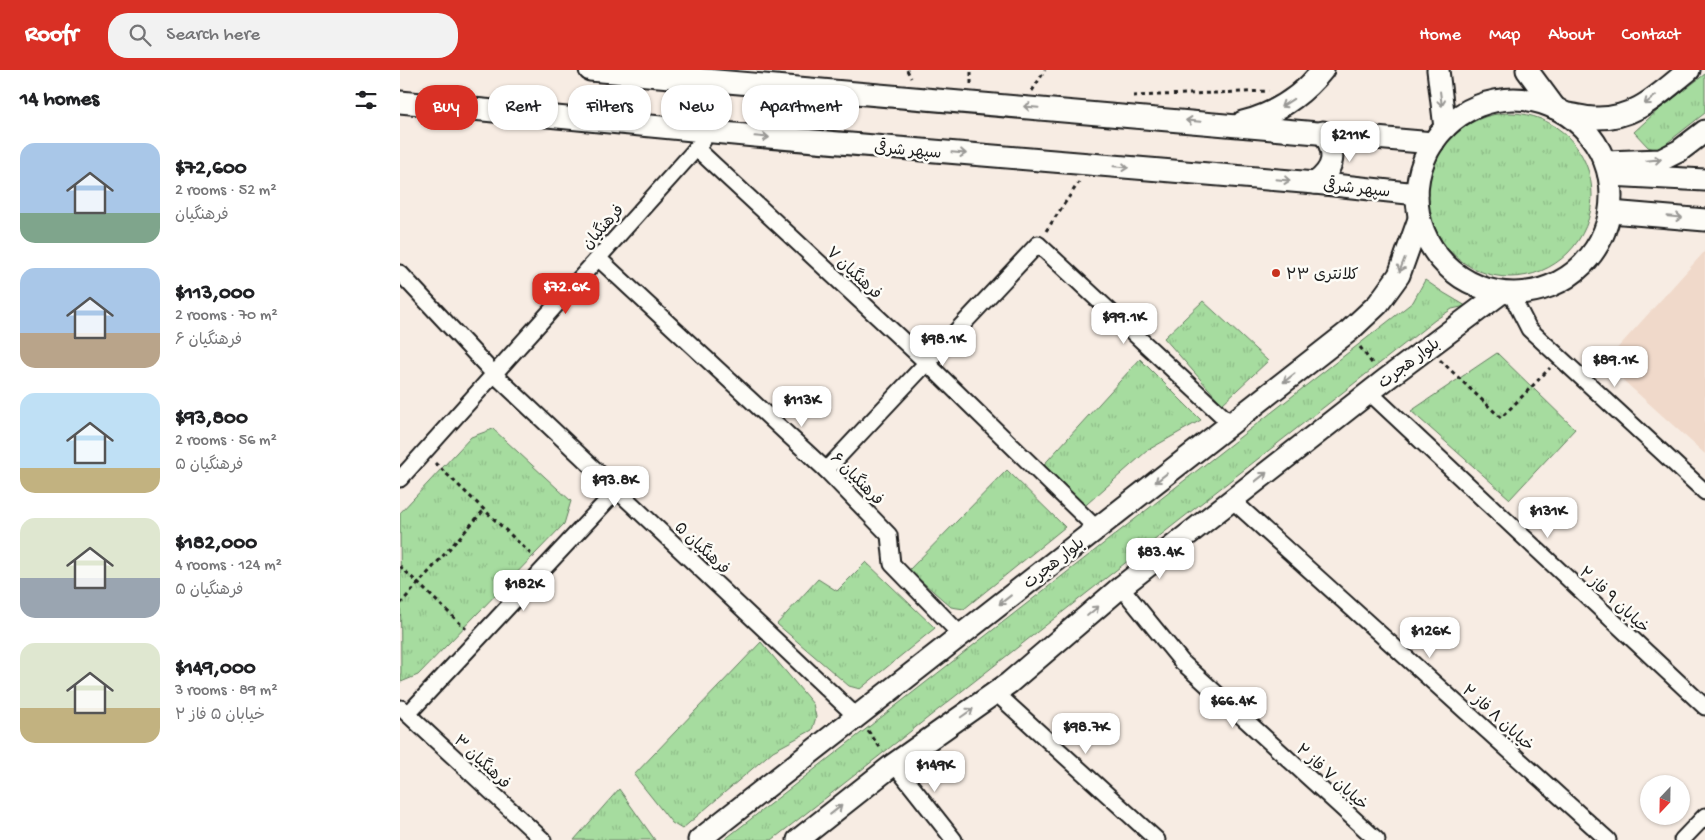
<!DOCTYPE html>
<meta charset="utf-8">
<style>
body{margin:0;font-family:"Gochi Hand","Playpen Sans Arabic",sans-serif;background:#f2f2f2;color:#202124;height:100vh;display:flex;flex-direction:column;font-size:19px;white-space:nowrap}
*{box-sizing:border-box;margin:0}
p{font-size:16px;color:#757577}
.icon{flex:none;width:28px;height:28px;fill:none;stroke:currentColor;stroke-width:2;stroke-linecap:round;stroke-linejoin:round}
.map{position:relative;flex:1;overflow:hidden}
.drawer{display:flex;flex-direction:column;background:#fff;width:400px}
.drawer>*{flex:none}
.guide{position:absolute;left:15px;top:15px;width:475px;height:45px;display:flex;gap:10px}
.needle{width:32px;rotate:202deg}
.tools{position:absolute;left:1240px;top:705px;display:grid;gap:10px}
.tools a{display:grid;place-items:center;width:50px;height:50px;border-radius:50%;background:#fff;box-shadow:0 1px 4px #0004;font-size:25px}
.price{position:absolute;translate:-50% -42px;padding:0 11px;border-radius:10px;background:#fff;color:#222;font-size:16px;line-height:32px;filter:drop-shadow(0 1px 2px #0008)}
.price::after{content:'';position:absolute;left:50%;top:30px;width:15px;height:11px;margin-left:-8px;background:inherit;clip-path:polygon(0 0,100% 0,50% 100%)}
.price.current{background:#d93025;color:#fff}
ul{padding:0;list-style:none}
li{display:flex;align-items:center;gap:15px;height:125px;padding:0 20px}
li span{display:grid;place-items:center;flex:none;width:140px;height:100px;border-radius:15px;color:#555}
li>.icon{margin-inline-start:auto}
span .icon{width:60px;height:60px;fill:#fffc;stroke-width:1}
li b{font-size:21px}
h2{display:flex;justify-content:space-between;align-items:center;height:60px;padding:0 20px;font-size:21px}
.tag{padding:0 18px;border-radius:20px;background:#fff;box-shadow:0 1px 4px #0004;font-size:18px;line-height:45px}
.tag.current{background:#d93025;color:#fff}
header{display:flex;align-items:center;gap:30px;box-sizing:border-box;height:70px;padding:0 25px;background:#d93025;color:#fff}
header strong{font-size:24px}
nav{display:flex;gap:28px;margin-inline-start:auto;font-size:18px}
.search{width:350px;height:45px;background:#f2f2f2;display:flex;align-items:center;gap:12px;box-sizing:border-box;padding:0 18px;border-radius:20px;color:#757577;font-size:19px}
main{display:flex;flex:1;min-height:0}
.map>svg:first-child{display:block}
.built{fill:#f0d9ca}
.grass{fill:url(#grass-tufts);stroke:#617c5e}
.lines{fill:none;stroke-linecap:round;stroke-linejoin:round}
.street-casing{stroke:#1c1c1c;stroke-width:19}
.secondary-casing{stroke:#1c1c1c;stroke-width:25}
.path{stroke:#1c1c1c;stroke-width:3;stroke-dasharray:4 4;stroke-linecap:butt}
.street{stroke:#fdfcf7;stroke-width:15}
.secondary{stroke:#fdfcf7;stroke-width:21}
.oneway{stroke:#989794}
.poi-dot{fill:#c8321e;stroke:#fdfcf7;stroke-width:2}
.labels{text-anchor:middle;stroke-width:5;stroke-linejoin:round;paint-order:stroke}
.street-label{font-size:16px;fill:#1c1c1c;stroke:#fdfcf7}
.poi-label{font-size:16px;fill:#1c1c1c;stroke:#fdfcf7;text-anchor:start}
</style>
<header>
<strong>Roofr</strong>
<div class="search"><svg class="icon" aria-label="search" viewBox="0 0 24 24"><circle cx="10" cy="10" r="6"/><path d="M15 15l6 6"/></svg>Search here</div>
<nav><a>Home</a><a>Map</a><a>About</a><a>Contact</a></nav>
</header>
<main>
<section class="drawer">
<h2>14 homes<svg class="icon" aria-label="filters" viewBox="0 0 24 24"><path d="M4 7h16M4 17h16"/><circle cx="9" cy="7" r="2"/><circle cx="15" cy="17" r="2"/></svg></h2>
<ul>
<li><span style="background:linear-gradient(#a9c7e8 70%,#7fa58c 0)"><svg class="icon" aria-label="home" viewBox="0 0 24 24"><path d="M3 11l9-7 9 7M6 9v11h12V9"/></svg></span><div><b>$72,600</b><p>2 rooms · 52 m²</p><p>فرهنگیان</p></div></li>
<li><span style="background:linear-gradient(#a9c7e8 65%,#b9a48a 0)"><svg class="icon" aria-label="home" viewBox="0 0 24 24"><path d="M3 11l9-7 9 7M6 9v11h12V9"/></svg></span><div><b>$113,000</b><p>2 rooms · 70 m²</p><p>فرهنگیان ۶</p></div></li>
<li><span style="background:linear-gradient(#bfe0f5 75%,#c2b280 0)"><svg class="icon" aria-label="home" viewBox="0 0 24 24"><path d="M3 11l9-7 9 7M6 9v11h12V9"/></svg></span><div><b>$93,800</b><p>2 rooms · 56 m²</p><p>فرهنگیان ۵</p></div></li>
<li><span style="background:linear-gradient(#dfe7d0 60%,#9aa5b1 0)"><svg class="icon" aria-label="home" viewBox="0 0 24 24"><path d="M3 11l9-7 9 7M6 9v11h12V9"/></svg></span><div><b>$182,000</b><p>4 rooms · 124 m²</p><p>فرهنگیان ۵</p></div></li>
<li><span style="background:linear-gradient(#dfe7d0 65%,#c2b280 0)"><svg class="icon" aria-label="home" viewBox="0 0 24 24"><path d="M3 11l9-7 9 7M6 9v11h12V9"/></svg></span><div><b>$149,000</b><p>3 rooms · 89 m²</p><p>خیابان ۵ فاز ۲</p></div></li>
</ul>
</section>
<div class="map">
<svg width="1305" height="770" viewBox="0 0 1305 770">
<defs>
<pattern id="grass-tufts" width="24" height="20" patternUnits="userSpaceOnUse" patternTransform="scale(1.25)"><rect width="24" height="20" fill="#a6dc9f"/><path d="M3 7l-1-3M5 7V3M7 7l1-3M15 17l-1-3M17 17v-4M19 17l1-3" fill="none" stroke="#8ebc88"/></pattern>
</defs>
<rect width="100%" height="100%" fill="#f7ece3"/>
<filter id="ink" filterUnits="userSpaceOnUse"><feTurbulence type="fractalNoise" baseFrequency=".02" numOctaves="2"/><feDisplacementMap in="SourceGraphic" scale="10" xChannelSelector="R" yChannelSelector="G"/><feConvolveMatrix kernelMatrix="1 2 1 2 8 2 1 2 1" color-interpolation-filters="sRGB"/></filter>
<g filter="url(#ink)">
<polygon class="built" points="1305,181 1305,384 1204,293"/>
<g class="grass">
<polygon points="1305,4 1305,43 1258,80 1248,77 1234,62 1258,40"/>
<circle cx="1110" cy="125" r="82"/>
<polygon points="1025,210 1044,223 1066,236 1052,239 1035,250 372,770 324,770 1013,232"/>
<polygon points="803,231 868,291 822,334 764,268"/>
<polygon points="1097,283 1175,359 1110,429 1011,341"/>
<polygon points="740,289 801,350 748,380 679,441 638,401"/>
<polygon points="93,359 171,431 164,454 18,605 1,612 0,443 71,367"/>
<polygon points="607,400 665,457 564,539 551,537 509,500"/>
<polygon points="466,492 535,558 460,619 449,616 377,554 418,509 437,521"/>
<polygon points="361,572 413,634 416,647 412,660 373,681 282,759 272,753 234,705"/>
<polygon points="219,719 255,770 174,770"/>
</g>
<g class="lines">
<defs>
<g id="street">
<polyline points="296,78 527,293 697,459"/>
<polyline points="198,188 426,400 489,465 492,494 561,565"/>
<polyline points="0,203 94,304 457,647"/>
<polyline points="1111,224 1129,259 1305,422"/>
<polyline points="969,322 1305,637"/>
<polyline points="426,400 638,174 831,354"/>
<polyline points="0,409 303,71"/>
<polyline points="832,430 1208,770"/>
<polyline points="721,517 782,592 977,770"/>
<polyline points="596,623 757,770"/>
<polyline points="1,638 143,770"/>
<polyline points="8,644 217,420"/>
<polyline points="494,694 554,770"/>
<polyline points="1282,770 1305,746"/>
</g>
<g id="secondary">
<polyline points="190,0 1033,73"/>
<polyline points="1038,0 1045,58"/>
<polyline points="1127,0 1155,38"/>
<circle cx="1114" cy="126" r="97"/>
<polyline points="0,32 355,66 915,113 1017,124"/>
<path d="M1167,44C1176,45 1185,48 1194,48C1235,50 1259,24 1289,0"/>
<path d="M843,52C875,44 902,26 923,0"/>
<polyline points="1206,92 1261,90 1279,81 1305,61"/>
<polyline points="1209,105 1305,110"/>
<path d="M915,113C935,98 937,83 923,62"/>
<polyline points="1211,142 1305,150"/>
<polyline points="299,770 948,262 978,234 999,205 1019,149"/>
<polyline points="398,770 494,694 609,613 721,517 985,310 1101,223"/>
</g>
</defs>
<use href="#street" class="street-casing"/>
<use href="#secondary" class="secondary-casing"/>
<g class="path">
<polyline points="507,0 511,8"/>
<polyline points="571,14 571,0"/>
<polyline points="632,21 645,0"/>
<polyline points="733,26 869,21"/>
<polyline points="646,161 679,112"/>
<polyline points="960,277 974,296"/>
<polyline points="1040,290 1101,348 1150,298"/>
<polyline points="35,393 134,487"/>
<polyline points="0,496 66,559"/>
<polyline points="0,534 84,440"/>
<polyline points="468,661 482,680"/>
</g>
<use href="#street" class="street"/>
<use href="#secondary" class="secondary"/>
</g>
<defs><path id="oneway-shaft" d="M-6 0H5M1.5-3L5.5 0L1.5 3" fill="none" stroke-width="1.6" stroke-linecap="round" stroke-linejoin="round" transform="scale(1.25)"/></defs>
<g class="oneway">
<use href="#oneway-shaft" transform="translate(1041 29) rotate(83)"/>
<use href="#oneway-shaft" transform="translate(1250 30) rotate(142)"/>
<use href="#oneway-shaft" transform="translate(887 33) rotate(147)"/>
<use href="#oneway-shaft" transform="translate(631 37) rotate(-175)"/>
<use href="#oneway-shaft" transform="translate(793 51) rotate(-175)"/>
<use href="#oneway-shaft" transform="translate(362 67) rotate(5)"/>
<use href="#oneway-shaft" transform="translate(559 83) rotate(5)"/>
<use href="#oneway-shaft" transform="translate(1254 90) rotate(-6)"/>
<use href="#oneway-shaft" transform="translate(721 97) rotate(5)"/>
<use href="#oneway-shaft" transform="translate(883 110) rotate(5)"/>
<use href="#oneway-shaft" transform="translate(1275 147) rotate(5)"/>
<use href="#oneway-shaft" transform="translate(1002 195) rotate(111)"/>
<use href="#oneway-shaft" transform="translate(889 308) rotate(142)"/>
<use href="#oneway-shaft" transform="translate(861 407) rotate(-38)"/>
<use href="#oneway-shaft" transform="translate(761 408) rotate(142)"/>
<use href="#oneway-shaft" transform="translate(605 530) rotate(142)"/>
<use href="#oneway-shaft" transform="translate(693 541) rotate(-40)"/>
<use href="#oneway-shaft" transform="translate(567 643) rotate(-35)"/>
<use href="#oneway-shaft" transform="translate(436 740) rotate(-38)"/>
</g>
</g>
<circle class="poi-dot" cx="876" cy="203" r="5"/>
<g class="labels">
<g class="street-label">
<text transform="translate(508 79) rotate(5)" y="6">سپهر شرقی</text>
<text transform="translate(957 117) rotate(6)" y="6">سپهر شرقی</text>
<text transform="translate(202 156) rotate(-48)" y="6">فرهنگیان</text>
<text transform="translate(455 202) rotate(43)" y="6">فرهنگیان ۷</text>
<text transform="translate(1008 292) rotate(-37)" y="6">بلوار هجرت</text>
<text transform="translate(458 408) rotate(45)" y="6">فرهنگیان ۶</text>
<text transform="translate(303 477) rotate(43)" y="6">فرهنگیان ۵</text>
<text transform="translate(653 492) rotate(-38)" y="6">بلوار هجرت</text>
<text transform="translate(1215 529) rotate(43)" y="6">خیابان ۹ فاز ۲</text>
<text transform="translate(1099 647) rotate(42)" y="6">خیابان ۸ فاز ۲</text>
<text transform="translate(83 691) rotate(43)" y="6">فرهنگیان ۳</text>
<text transform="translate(933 706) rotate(42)" y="6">خیابان ۷ فاز ۲</text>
</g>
<g class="poi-label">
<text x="886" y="209">کلانتری ۲۳</text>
</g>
</g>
</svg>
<div class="tools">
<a><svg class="needle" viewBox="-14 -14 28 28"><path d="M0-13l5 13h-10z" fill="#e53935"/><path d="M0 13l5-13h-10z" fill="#757577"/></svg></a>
</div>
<b class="price" style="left:950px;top:93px">$211K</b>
<b class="price current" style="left:166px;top:245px">$72.6K</b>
<b class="price" style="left:724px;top:275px">$99.1K</b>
<b class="price" style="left:543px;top:297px">$98.1K</b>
<b class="price" style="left:1215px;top:318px">$89.1K</b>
<b class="price" style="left:402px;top:358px">$113K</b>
<b class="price" style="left:215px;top:438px">$93.8K</b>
<b class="price" style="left:1148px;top:469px">$131K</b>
<b class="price" style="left:760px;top:510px">$83.4K</b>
<b class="price" style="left:124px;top:542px">$182K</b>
<b class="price" style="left:1030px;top:589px">$126K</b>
<b class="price" style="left:833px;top:659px">$66.4K</b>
<b class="price" style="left:686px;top:685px">$98.7K</b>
<b class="price" style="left:535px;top:723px">$149K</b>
<div class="guide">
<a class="tag current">Buy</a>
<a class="tag">Rent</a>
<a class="tag">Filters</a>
<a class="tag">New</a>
<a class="tag">Apartment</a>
</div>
</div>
</main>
